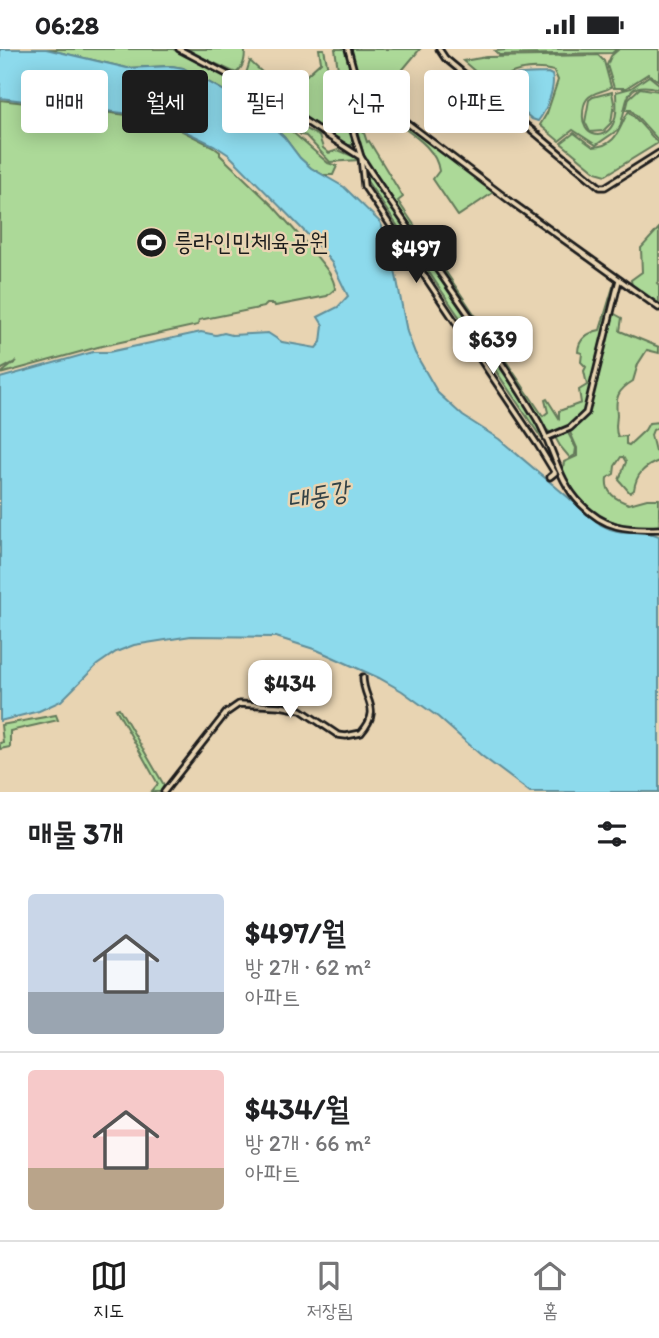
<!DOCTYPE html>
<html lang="ko">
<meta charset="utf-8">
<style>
body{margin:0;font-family:Itim,"Poor Story",sans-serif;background:#f2f2f2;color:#202124;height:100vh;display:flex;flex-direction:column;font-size:26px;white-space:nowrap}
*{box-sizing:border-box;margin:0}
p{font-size:23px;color:#757577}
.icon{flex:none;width:38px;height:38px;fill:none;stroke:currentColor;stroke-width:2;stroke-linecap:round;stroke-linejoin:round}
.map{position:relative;height:743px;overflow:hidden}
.side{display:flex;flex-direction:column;background:#fff;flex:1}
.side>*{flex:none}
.hud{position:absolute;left:21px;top:21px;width:618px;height:63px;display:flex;gap:14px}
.price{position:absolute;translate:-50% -60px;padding:0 16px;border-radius:14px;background:#fff;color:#222;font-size:23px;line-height:46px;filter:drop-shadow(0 2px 4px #0008)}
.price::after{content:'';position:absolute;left:50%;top:42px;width:21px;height:16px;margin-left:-10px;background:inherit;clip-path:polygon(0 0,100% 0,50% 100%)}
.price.selected{background:#1c1c1c;color:#fff}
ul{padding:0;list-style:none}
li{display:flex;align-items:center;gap:21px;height:175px;padding:0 28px}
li+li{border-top:2px solid #e0e0e0}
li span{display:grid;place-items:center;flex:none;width:196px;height:140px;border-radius:7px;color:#555}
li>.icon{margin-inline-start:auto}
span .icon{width:84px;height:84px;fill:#fffc;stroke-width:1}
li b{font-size:30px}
h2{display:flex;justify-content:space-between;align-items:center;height:84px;padding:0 28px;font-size:30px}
.tag{padding:0 24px;border-radius:7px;background:#fff;box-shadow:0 4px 18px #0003;font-size:24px;line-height:63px}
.tag.selected{background:#1c1c1c;color:#fff}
.status{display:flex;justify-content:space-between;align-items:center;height:49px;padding:0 35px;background:#fff;direction:ltr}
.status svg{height:19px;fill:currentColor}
.tab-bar{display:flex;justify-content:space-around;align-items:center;height:98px;border-top:2px solid #e0e0e0;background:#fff;font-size:19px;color:#757577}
.tab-bar a{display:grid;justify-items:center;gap:4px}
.tab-bar .selected{color:#1c1c1c}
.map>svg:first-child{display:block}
.green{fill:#acd998;stroke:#647a5a;stroke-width:2}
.water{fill:#8ddaec;stroke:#608e99;stroke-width:2}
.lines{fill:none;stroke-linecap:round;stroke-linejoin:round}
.minor-casing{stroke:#1c1c1c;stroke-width:9}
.tertiary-casing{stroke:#1c1c1c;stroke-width:9}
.minor{stroke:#e8d4b2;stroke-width:3.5}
.tertiary{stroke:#e8d4b2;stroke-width:3.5}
.labels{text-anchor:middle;stroke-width:5;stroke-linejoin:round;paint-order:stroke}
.poi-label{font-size:24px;fill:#1c1c1c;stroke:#e8d4b2;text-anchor:start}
.water-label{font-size:26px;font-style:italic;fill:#334246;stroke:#e8d4b2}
</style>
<div class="status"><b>06:28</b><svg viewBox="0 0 49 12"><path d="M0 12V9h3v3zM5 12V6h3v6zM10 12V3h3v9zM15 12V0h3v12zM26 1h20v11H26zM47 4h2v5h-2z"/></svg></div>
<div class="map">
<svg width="659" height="743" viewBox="0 0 659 743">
<rect width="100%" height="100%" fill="#e8d4b2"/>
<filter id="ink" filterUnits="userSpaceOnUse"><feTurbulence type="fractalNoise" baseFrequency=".0143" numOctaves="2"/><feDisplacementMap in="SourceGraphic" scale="14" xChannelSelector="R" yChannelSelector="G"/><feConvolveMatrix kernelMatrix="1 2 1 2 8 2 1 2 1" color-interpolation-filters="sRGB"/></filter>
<g filter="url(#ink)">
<g class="green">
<polygon points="46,0 173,0 236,31 287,63 294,72 307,81 319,87 323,99 329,104 338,101 357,109 358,111 330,113 306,87 301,86 279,66 276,64 271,67 271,72 275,75 282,74 328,114 337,117 333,126 323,126 311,119 300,109 284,88 266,72 228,44 183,19 171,17 127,19"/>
<path d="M183,0H245C245,10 244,18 236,24Z"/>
<polygon points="319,0 324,0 328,20 325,39 341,49 354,91 353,96 348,96 244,31 250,12 280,40 289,42 321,13"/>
<polygon points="335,0 345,0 353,27 365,47 353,67 350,66 350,54 341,40"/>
<polygon points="349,0 420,0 379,49 360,31"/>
<polygon points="516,0 617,0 612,4 499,6 495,2"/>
<polygon points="619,0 659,0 659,32 648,25 626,39 614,39 607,16 611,7"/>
<path d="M598,6L604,12L611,38C605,43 593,42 587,50C584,54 583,60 583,65C581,88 604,93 613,75C618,66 616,53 616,43L631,39L649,27L659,35V40C621,29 629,56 619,80L596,96L573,81L559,92L540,76L547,64L558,31L554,22C533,17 507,20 493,38L463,12L487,8Z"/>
<polygon points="640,39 659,42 659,92 631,61 626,61 629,49"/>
<polygon points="612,43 614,54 611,74 603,82 590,83 585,73 589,51 593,48"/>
<path d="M371,50L494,143L458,167L433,130L439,122C436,98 411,85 393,71L387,72L376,58L372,59L360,72L367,93L369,92L403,148L398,152L543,367L548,363L545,351L547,350L559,369V362L581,354L579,341L587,336L584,322L586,318L581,313L582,304L578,303C578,290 589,283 600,281L613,238L617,236L586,361L578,372L552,385L547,381L365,111L355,73Z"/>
<path d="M0,51L69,59L68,67L74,68L71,66V59L159,70L212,97L220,103V106L273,157L313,202L312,205L314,204C322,215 334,226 335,240L327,247L275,257L274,255H267L264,258L199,271L198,276L98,298L0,325L17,312L0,321Z"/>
<path d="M629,62L658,94L606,126L596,123L561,94L574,84L593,98C619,97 619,76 629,62Z"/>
<polygon points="365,118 536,372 542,390 367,132"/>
<polygon points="659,179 659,232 657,234 659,236 659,254 658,255 632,238 631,231 642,223 641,199"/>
<path d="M613,264L622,269L620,282L659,298V304L647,301L638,315L633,332C618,341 615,348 617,365C617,374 614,380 618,388L626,387V395L629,396L645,381L649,374L659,373V378L653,381L651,386L655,402L659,403V412C645,417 636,425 634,441L630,444L619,431L626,413L623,408H621L615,417L614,425L607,429C605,444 615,450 629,455L647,450H659V478C616,480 580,466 562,424L564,413L577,407V399L569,381L580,374L589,361Z"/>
<polygon points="567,382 576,399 575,406 570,409 560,397 555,388"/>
<polygon points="119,659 164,736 161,743 151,743 158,735 116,660"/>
<polygon points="56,666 58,671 10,682 10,698 0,700 0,694 3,693 1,676"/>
</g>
<g class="water">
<path d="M0,0H46L127,19L172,17L183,19L228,44L266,72L284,88L300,109L311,119L344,138L380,173L390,195L407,283L415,304L438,344L463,367L499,390L601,476C622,488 639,479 659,487V743H530L482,707L438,668L402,642L379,629L317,601L276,588L191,587L134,596L116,603L97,616L61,652L39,662L0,672V329L93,303H109L201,283L216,286L224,284L232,286L268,284L282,293L316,299L321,293L323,276L318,268L338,258L348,247L332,214L314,192L229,106L214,96L155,68L0,49Z"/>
<path d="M548,24L552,26C556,38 546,62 538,72L532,70L498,41C504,21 530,25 548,24Z"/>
</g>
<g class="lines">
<defs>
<g id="minor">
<polyline points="179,0 257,41 359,107"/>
<polyline points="348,0 355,26 369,45 514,155 659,259"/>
<polyline points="439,0 445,9 468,28 600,138 605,138 659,104"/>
<polyline points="369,45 360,64 350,72 361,108 364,137 538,396 555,424 550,428"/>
<polyline points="546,389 570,379 586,364 619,231"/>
<path d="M164,743L226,664L239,655L280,657L301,661L338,686L346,687L361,684C383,659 363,652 363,628"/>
</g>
<path id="tertiary" d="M361,108C418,197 483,280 537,370C554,398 557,431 581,455C605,480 626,481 659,480"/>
</defs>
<use href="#minor" class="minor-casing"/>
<use href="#tertiary" class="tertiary-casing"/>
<use href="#minor" class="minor"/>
<use href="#tertiary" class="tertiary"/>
</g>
</g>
<defs>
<symbol id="stadium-disc" viewBox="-11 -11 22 22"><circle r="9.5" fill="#1c1c1c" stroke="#e8d4b2"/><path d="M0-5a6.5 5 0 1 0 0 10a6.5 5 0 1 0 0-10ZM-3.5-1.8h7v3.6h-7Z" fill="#fff"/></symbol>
</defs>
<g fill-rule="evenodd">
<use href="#stadium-disc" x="134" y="176" width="35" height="35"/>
</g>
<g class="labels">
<g class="poi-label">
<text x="174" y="201">릉라인민체육공원</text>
</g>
<g class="water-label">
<text transform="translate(318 446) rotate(-10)" y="9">대동강</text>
</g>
</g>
</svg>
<b class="price selected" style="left:416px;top:236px">$497</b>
<b class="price" style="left:493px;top:327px">$639</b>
<b class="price" style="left:290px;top:671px">$434</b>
<div class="hud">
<a class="tag">매매</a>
<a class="tag selected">월세</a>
<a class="tag">필터</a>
<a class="tag">신규</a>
<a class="tag">아파트</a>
</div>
</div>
<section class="side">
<h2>매물 3개<svg class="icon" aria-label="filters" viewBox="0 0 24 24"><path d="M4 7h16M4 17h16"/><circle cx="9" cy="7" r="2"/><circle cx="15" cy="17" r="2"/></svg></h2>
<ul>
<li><span style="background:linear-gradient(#c9d6e8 70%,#9aa5b1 0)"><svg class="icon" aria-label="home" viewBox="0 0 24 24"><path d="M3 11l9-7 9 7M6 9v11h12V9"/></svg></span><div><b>$497/월</b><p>방 2개 · 62 m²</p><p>아파트</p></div></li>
<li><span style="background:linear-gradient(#f6c9c9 70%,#b9a48a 0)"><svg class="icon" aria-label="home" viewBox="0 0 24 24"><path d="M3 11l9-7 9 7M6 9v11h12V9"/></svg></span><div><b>$434/월</b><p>방 2개 · 66 m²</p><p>아파트</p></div></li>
</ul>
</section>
<nav class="tab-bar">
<a class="selected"><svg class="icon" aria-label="map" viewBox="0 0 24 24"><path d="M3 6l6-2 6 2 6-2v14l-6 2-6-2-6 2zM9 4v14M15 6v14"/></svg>지도</a>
<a><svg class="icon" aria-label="saved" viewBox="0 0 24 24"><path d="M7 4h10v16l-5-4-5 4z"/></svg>저장됨</a>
<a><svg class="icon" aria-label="home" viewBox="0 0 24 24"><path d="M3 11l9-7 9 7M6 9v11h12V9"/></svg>홈</a>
</nav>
